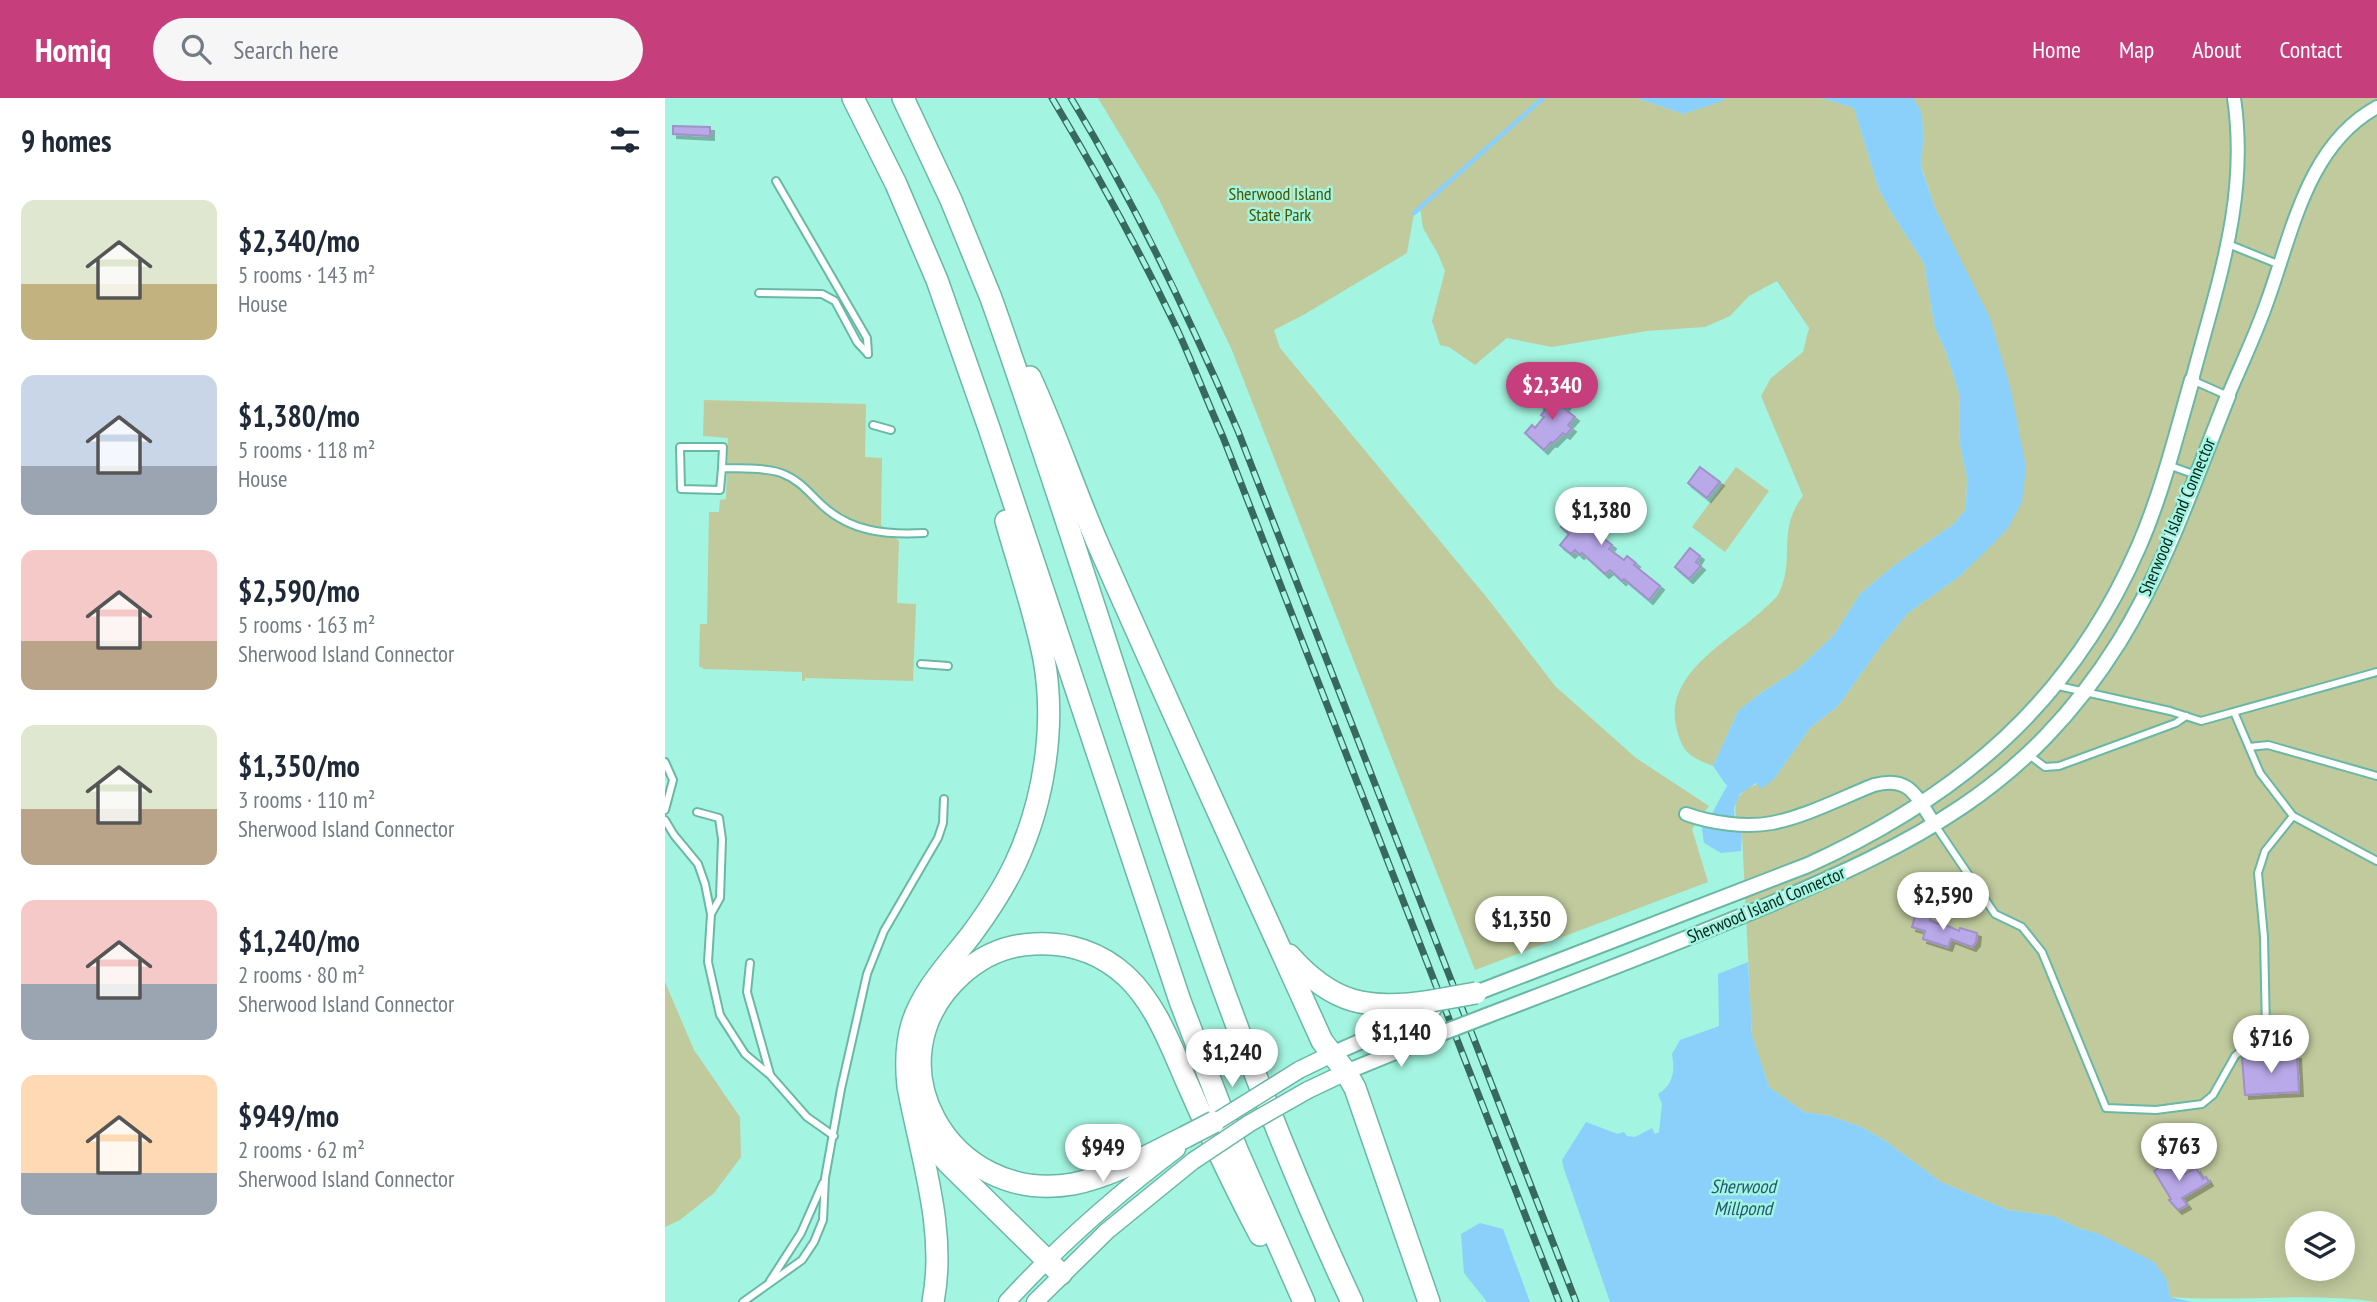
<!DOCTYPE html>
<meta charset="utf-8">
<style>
body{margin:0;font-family:"PT Sans Narrow",sans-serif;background:#f6f6f7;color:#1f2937;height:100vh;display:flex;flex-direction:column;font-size:26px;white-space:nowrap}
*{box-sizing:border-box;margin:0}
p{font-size:23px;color:#747a83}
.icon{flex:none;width:38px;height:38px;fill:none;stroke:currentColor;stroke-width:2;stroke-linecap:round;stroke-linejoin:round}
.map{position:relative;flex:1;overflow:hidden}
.side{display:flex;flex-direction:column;background:#fff;width:665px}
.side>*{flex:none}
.controls{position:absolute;left:1620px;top:1113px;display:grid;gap:14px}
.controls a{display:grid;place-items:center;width:70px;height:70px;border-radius:50%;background:#fff;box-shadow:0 4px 18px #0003;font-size:35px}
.price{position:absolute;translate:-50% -60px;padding:0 16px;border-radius:24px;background:#fff;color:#222;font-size:23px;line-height:46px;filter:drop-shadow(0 2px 4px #0008)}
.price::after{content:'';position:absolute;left:50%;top:42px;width:21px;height:16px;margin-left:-10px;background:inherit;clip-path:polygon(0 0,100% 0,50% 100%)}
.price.selected{background:#c63e7c;color:#fff}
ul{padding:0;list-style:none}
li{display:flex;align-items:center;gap:21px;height:175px;padding:0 21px}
li span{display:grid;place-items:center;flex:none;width:196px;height:140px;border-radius:14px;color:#555}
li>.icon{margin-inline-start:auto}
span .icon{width:84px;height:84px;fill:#fffc;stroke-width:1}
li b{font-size:30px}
h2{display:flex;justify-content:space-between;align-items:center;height:84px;padding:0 21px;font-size:30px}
header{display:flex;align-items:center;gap:42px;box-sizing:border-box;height:98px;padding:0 35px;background:#c63e7c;color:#fff}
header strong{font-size:33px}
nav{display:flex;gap:38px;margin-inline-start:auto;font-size:24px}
.search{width:490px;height:63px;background:#f6f6f7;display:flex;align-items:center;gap:18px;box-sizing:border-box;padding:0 24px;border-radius:38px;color:#747a83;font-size:26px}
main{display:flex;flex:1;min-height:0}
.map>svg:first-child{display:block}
.green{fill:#c1ca9d;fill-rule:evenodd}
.water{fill:#8ad0fb}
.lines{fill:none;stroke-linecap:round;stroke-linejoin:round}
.stream{stroke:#8ad0fb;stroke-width:4.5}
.building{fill:#baa9e9;stroke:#a091ca;stroke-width:2;filter:url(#shadow)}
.service-casing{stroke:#69b8a5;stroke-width:10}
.minor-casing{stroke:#69b8a5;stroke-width:16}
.tertiary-casing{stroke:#69b8a5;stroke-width:18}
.secondary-casing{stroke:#69b8a5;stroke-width:19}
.motorway-casing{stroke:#69b8a5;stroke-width:24}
.service{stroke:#fff;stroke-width:6}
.minor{stroke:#fff;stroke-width:12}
.tertiary{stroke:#fff;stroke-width:14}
.secondary{stroke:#fff;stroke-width:16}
.motorway{stroke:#fff;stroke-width:21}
.rail-casing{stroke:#37695e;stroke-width:7}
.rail{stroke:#a3f4e0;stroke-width:4.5;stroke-dasharray:13;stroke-linecap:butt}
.tertiary-bridge-casing{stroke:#69b8a5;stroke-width:18;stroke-linecap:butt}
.secondary-bridge-casing{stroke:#69b8a5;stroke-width:19;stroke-linecap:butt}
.motorway-bridge-casing{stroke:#69b8a5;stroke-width:24;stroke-linecap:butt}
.tertiary-bridge{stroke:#fff;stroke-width:14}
.secondary-bridge{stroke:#fff;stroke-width:16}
.motorway-bridge{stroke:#fff;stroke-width:21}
.labels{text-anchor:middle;stroke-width:5;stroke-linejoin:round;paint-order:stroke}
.park-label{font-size:18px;fill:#4b5400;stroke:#a3f4e0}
.street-label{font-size:18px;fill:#00231c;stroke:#a3f4e0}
.water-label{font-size:19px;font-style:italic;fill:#235774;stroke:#a3f4e0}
</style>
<header>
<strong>Homiq</strong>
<div class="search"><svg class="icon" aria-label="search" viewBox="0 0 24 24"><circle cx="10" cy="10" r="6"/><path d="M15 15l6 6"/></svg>Search here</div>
<nav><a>Home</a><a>Map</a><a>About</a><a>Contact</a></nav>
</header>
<main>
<section class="side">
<h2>9 homes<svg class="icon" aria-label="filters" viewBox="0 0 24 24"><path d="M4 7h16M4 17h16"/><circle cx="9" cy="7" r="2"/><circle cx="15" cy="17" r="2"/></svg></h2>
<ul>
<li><span style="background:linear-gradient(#dfe7d0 60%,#c2b280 0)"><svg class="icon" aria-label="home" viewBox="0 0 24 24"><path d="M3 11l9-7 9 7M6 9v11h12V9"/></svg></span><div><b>$2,340/mo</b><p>5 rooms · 143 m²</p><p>House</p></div></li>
<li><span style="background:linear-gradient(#c9d6e8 65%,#9aa5b1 0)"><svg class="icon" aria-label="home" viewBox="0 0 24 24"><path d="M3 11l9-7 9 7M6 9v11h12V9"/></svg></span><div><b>$1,380/mo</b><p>5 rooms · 118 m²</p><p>House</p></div></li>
<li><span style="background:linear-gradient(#f6c9c9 65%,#b9a48a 0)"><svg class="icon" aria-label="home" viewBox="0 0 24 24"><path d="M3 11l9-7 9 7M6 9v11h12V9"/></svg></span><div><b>$2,590/mo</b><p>5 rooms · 163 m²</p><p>Sherwood Island Connector</p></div></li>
<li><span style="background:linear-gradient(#dfe7d0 60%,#b9a48a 0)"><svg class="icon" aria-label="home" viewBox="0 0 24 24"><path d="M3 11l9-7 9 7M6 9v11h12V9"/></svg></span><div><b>$1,350/mo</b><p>3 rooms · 110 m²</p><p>Sherwood Island Connector</p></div></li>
<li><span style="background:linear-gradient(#f6c9c9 60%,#9aa5b1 0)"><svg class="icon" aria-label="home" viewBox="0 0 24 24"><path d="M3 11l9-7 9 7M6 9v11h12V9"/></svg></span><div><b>$1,240/mo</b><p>2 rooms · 80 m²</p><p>Sherwood Island Connector</p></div></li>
<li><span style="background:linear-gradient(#ffd9b3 70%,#9aa5b1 0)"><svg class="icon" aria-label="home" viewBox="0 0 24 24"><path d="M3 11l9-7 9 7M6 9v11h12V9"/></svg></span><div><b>$949/mo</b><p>2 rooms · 62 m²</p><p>Sherwood Island Connector</p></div></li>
</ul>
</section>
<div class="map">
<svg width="1712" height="1204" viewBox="0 0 1712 1204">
<defs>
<filter id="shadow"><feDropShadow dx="4" dy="4" stdDeviation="0" flood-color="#0004"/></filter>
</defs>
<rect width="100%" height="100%" fill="#a3f4e0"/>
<g class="green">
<path d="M433,0H972L1018,16L1057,3L1060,0H1156L1189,10L1213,89L1226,114L1259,165L1270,230L1281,254L1294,295L1295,346L1302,380L1301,411L1289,426L1231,466L1195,496L1169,537L1133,571L1096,595L1073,613L1048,668C1024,659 1017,654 1011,628C1000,573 1067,542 1100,510C1104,506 1112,500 1114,495C1131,460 1111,433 1138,398L1096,298L1106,280L1138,254L1144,230L1112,183L1084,198L1065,218L1040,229L982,233L887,249L842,240L810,267L784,249L775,247L767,223L780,173L773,156L758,130L755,109L749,115L742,155L640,216L609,232L615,250L823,501L890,588L971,660L1044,708L1027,731L1043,784L810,872L566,250L494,101Z"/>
<path d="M1248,0H1712V1204C1643,1194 1573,1204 1505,1199L1502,1182L1434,1136L1413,1130L1388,1118L1343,1112L1276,1084L1219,1042L1196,1029L1165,1018L1139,1014L1104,989L1087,938L1077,736C1061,701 1075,689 1109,681L1145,630L1174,607L1215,549L1243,515L1295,478L1343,430L1289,149L1270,110L1256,68L1258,41L1257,16ZM1633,1125H1678V1171H1633Z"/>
<polygon points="39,302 201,306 200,359 217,360 216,427 234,443 232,505 251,506 248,583 140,580 140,583 137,583 137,574 39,571 34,568 35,526 42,526 44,414 54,414 55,402 61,401 63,340 38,338"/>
<polygon points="1071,369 1104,393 1060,454 1027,429"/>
<polygon points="0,884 29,952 75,1019 76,1059 49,1095 15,1122 0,1129"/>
</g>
<g class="water">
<polygon points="972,0 1060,0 1058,3 1018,16"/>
<polygon points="1156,0 1248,0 1257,15 1258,41 1256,69 1270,110 1325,220 1346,292 1361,369 1357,404 1343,430 1327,447 1295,478 1243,515 1215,549 1174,607 1145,630 1109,681 1096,691 1091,685 1075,696 1069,710 1070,721 1077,736 1076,753 1056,755 1039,745 1036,723 1045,719 1062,688 1048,668 1073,613 1096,595 1133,571 1169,537 1195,496 1231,466 1289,426 1301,411 1302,380 1295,346 1294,295 1281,254 1270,230 1259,165 1226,114 1213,89 1189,10"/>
<path d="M1083,864L1087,937L1104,989L1139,1014L1165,1018L1196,1029L1219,1042L1276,1084L1343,1112L1388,1118L1413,1130L1434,1136L1489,1164L1502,1182L1505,1199L1527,1204H945L899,1071L897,1062L921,1024L953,1036L959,1034L962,1038L970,1039L987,1030L990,1036L994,1034L997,1006L993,996C1009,986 1010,973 1007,956L1015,942L1054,928L1053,876Z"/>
<polygon points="815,1125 838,1131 865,1204 822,1204 799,1175 796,1136"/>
</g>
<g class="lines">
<polyline class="stream" points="749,115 878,0"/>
</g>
<g class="building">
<polygon points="8,28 45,29 45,38 8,36"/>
<polygon points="896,295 905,302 899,310 910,319 903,327 907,330 901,337 898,335 888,345 886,344 879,352 860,335 867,327 870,330 879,319 876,317 881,311 875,307 882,298 889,303"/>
<polygon points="1035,369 1055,384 1042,400 1023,385"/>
<polygon points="911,394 924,405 917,414 925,421 929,416 940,422 941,426 933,436 947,447 944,451 959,462 962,458 971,465 969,467 995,488 984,502 959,481 957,483 945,472 940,476 917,455 915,457 910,452 906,456 895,447 904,436 896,429 904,420 896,413"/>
<polygon points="1025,450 1035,458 1031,464 1036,468 1024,481 1010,469"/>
<polygon points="1251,815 1266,820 1265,823 1273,826 1274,824 1294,833 1295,830 1312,835 1311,844 1307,849 1286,841 1283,849 1258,841 1260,833 1247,829"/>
<polygon points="1632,957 1634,994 1580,997 1577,960"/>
<polygon points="1508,1061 1518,1077 1531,1070 1538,1081 1541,1079 1544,1084 1517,1100 1522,1107 1513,1112 1504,1102 1506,1101 1489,1073"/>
</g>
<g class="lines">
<defs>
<g id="service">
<polyline points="111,83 202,240 203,256"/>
<polyline points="1563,146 1615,167"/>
<polyline points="94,195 157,196 170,203 192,244 203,256"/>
<polyline points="1527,282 1563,298"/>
<polyline points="208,327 226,332"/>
<polyline points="1503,367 1531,377"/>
<path d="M57,370L55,392L16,391L15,349H58L57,370C75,371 98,369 116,375C135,382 144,395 158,408C187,434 221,437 259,435"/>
<polyline points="256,566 283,568"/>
<polyline points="1389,587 1505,613 1536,623 1712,574"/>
<polyline points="1584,649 1603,647 1712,678"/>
<polyline points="1364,657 1380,669 1394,668 1511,625 1521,618"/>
<polyline points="0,664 8,682 0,712"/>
<polyline points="32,714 54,720 57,741 55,800 46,816"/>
<polyline points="1628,718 1712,763"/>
<polyline points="0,722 9,737 33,766 40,786 46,816 43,864 55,917 80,956 105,977 142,1019 169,1038"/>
<polyline points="1270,727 1330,816 1357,829 1377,854 1441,1010 1491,1012 1537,1006 1548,997 1570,958 1601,931 1599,839 1593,775 1600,753 1628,718 1595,675 1569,614"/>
<polyline points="85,865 82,894 105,976"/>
<polyline points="105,1183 136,1135 158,1085"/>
<polyline points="78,1204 137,1162 149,1144 158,1122 160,1080 176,991 202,876 219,833 273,740 278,725 279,701"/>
</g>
<g id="minor">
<path d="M1527,282C1552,186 1584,101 1569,0"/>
<path d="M1563,298C1576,267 1591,236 1602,204C1627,136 1642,47 1712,9"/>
<path d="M1021,716C1046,725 1081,730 1107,725C1142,718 1176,700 1209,687C1246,677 1252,700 1270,727"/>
</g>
<g id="tertiary">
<path d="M811,895L1143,767C1295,698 1406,604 1474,448C1497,395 1511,338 1527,282"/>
<path d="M821,918C913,883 1005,848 1096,810C1250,745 1362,691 1454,544C1501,468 1530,380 1563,298"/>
<polyline points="667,956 769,911"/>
<polyline points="681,974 777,935"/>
</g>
<g id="secondary">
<polyline points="634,972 667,956"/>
<polyline points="643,992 681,974"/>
<path d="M342,1204C394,1147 451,1097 512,1051"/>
<polyline points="370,1204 442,1133 528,1063"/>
</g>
<g id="motorway">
<polyline points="188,0 231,86 272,182 324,330 515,903 572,1052 639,1204"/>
<path d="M238,0L286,102L326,200C445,535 535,881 687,1204"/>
<path d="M365,279C390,333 409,391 433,446C506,612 582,777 657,943L681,974L690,990L764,1204"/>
<path d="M624,857C667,906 703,913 766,903"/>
<polyline points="259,1032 273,1054 284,1066 396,1176"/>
<path d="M520,1039C485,1056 448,1078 408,1086C284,1108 201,962 297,876C317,858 342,847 369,846C404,844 436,855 461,878C492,907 507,951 524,989C546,1039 569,1088 595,1137"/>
<path d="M268,1204C282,1132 256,1059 243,988C241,969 241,949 246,930C255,895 284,865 306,837C323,814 339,790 351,764C379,703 391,628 379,561C370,515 354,469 341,423"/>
</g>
</defs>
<use href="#service" class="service-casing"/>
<use href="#minor" class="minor-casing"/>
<use href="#tertiary" class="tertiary-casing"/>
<use href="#secondary" class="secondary-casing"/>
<use href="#motorway" class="motorway-casing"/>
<use href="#service" class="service"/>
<use href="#minor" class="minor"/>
<use href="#tertiary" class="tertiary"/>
<use href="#secondary" class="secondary"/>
<use href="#motorway" class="motorway"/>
<defs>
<g id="rail">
<path d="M387,0C432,75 474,152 512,231C528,266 542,303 558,339L894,1204"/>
<path d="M406,0C471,107 524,218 573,333L911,1204"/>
</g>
</defs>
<use href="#rail" class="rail-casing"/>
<use href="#rail" class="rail"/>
<defs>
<polyline id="tertiary-bridge" points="777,935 821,918"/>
<g id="secondary-bridge">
<polyline points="541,1030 634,972"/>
<polyline points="528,1063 585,1025 643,992"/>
</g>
<g id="motorway-bridge">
<polyline points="766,903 811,895"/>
<polyline points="520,1039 549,1024"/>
</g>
</defs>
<use href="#tertiary-bridge" class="tertiary-bridge-casing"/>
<use href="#secondary-bridge" class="secondary-bridge-casing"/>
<use href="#motorway-bridge" class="motorway-bridge-casing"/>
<use href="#tertiary-bridge" class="tertiary-bridge"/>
<use href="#secondary-bridge" class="secondary-bridge"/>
<use href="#motorway-bridge" class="motorway-bridge"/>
</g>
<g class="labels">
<g class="park-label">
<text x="615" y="102">Sherwood Island<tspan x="615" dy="21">State Park</tspan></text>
</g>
<g class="street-label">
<text transform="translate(1512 419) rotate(-67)" y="6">Sherwood Island Connector</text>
<text transform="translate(1101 807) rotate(-23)" y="6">Sherwood Island Connector</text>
</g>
<g class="water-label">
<text x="1078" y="1095">Sherwood<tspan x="1078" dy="22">Millpond</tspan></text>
</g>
</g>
</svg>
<div class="controls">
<a><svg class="icon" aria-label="layers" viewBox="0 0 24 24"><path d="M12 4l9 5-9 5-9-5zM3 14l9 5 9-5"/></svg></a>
</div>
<b class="price selected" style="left:887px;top:324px">$2,340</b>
<b class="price" style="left:936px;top:449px">$1,380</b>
<b class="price" style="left:1278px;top:834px">$2,590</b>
<b class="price" style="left:856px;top:858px">$1,350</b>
<b class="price" style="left:736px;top:971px">$1,140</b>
<b class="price" style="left:1606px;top:977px">$716</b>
<b class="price" style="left:567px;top:991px">$1,240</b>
<b class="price" style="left:1514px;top:1085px">$763</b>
<b class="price" style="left:438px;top:1086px">$949</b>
</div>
</main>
